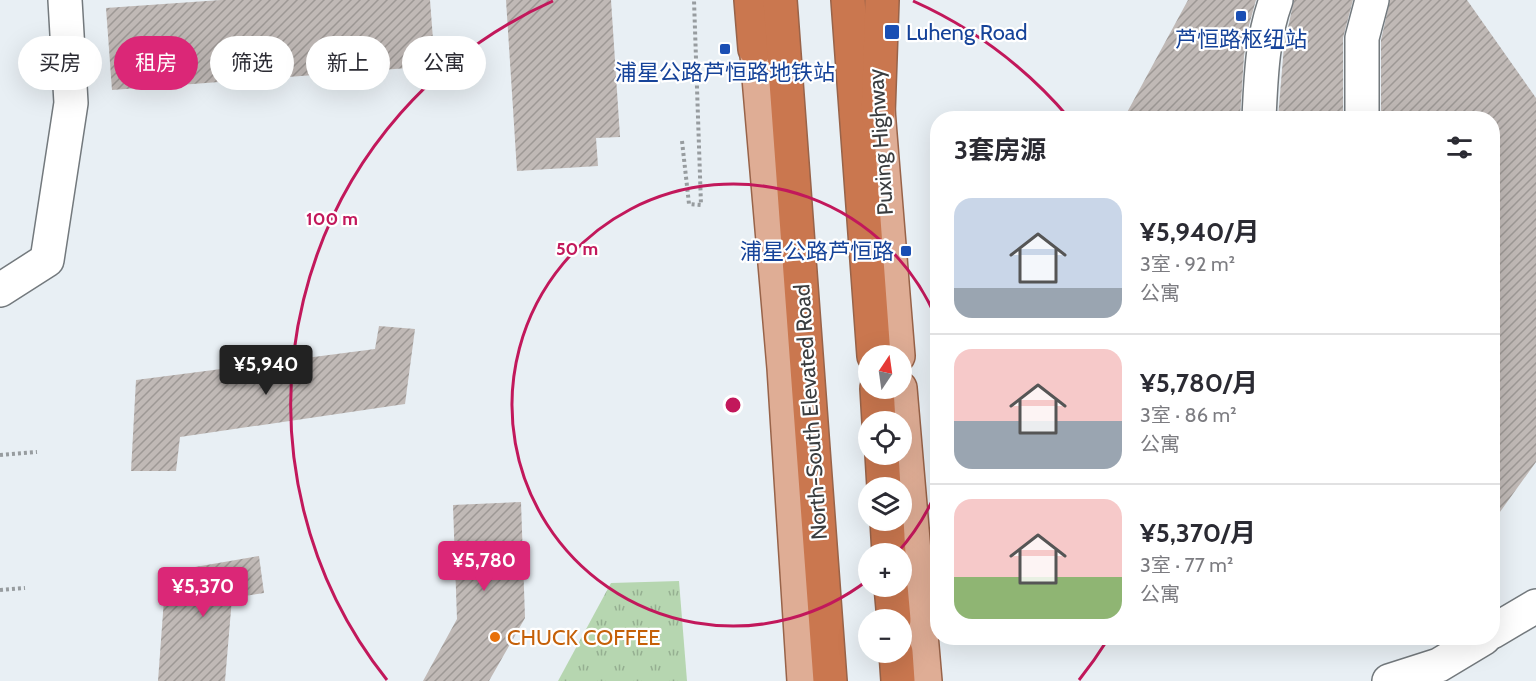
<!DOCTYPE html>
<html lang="zh">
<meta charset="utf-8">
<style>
body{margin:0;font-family:Cabin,"Noto Sans SC",sans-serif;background:#f2f2f3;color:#2b2b33;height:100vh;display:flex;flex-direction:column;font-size:22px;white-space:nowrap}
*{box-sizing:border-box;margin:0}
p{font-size:20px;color:#7c7c81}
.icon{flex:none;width:33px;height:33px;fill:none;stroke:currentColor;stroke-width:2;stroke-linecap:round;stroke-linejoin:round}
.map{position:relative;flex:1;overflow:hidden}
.drawer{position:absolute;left:930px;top:111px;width:570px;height:534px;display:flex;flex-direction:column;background:#fff;border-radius:24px;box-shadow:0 6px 24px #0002}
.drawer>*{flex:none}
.banner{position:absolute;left:18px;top:36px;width:570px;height:54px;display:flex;gap:12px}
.needle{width:39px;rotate:13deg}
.buttons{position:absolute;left:858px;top:345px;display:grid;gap:12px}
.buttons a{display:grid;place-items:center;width:54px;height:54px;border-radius:50%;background:#fff;box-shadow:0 6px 24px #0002;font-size:30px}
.price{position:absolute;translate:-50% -51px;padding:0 14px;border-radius:6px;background:#db2777;color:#fff;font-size:20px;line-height:39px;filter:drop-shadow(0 2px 3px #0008)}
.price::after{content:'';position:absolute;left:50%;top:36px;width:18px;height:14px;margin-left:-9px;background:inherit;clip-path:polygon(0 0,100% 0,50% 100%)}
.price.current{background:#222;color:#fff}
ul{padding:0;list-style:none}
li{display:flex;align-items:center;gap:18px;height:150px;padding:0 24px}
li+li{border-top:2px solid #e1e1e2}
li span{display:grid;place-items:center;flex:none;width:168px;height:120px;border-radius:18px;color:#555}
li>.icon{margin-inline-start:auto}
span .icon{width:72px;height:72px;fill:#fffc;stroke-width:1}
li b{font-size:26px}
h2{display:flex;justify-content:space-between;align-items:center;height:72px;padding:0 24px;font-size:26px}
.chip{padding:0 21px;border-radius:27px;background:#fff;box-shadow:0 6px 24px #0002;font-size:21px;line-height:54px}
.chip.current{background:#db2777;color:#fff}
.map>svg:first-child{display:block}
.grass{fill:url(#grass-tufts)}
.building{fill:url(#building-hatch)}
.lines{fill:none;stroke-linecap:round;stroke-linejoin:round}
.minor-casing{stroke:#73797d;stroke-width:36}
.major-casing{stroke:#986349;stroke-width:36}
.highway-casing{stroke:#986349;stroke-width:36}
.path{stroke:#979c9f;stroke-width:4;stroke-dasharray:3 3;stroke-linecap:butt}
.minor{stroke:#fff;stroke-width:33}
.major{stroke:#dfad95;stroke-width:33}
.highway{stroke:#ca774f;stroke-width:33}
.ring{fill:none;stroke:#c2185b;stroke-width:3}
.transit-dot{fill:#1a4fb4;stroke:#fff;stroke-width:2}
.food-dot{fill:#e8710a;stroke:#fff;stroke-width:2}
.labels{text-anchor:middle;stroke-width:4.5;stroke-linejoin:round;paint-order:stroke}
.transit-label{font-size:22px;fill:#164399;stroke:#fff}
.street-label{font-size:22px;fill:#3a3d3f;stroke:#fff}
.food-label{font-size:22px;fill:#c56008;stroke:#fff;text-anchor:start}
.centre{fill:#c2185b;stroke:#fff;stroke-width:3}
.ring-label{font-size:18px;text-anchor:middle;font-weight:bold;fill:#c2185b;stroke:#fff;stroke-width:4.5;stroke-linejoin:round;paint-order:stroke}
</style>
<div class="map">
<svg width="1536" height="681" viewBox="0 0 1536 681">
<defs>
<pattern id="grass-tufts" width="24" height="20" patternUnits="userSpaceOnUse" patternTransform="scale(1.5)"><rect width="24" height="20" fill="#b6d6b0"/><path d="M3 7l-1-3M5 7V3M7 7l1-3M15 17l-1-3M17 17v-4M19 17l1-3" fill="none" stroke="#95af91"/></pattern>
<pattern id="building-hatch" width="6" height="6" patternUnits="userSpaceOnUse" patternTransform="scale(1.5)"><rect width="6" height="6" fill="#c0b9b6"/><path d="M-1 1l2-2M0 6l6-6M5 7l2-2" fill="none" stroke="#9d9895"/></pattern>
</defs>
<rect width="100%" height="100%" fill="#e8eff4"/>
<polygon class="grass" points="679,581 687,681 558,681 611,583"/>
<g class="building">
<polygon points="221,0 430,0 435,66 112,90 106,8"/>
<polygon points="506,0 611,0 620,137 596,138 598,166 517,171"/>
<polygon points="1188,0 1256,0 1249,25 1244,56 1240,118 1124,118"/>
<polygon points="1294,0 1353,0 1343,38 1343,118 1278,118 1284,46"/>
<polygon points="1390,0 1467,0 1536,98 1536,462 1492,523 1492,118 1381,118 1381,40"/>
<polygon points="379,326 415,329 405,404 180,437 176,471 131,471 136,380 375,349"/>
<polygon points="521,502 525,618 489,681 423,681 457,619 453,505"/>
<polygon points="259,556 264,593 232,598 225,681 158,681 166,572"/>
</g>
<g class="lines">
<defs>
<g id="minor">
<path d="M1259,118C1261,78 1262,38 1276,0"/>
<polyline points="1362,118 1362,38 1372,0"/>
<polyline points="0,290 47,260 71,103 65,0"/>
<polyline points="1492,632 1536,606"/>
<polyline points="1389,681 1439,665 1484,638"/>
</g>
<g id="major">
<polyline points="754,20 784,368 804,681"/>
<polyline points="876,85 898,356"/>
<polyline points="900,388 925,681"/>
</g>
<g id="highway">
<polyline points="751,0 755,49"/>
<polyline points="780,0 830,681"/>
<polyline points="848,0 874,356"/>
<polyline points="878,115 882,0"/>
<polyline points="877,388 879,422"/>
<polyline points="882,454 884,488"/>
<polyline points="887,520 889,554"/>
<polyline points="891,586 894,620"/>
<polyline points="896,652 898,681"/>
</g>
</defs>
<use href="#minor" class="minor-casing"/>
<use href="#major" class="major-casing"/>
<use href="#highway" class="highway-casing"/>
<g class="path">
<polyline points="682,141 689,204 701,205 694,0"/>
<polyline points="0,455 37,452"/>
<polyline points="0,590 25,588"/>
</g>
<use href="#minor" class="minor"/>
<use href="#major" class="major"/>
<use href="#highway" class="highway"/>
</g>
<g class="ring">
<path d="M937 490A221 221 0 0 1 897 553M868 580A221 221 0 1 1 937 320"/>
<path d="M1108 639A442 442 0 0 1 1079 680M387 680A442 442 0 0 1 553 1M913 1A442 442 0 0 1 1069 118"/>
</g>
<g class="transit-dot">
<rect x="1235" y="10" width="12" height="12" rx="3"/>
<rect x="884" y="24" width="16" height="16" rx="3"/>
<rect x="719" y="43" width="12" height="12" rx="3"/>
<rect x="900" y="245" width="12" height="12" rx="3"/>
</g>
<circle class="food-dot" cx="495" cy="637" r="6"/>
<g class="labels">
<g class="transit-label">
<text x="906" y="40" text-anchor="start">Luheng Road</text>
<text x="1241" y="47">芦恒路枢纽站</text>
<text x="725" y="80">浦星公路芦恒路地铁站</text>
<text x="894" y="259" text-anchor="end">浦星公路芦恒路</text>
</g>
<g class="street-label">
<text transform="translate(880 142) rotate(-94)" y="8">Puxing Highway</text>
<text transform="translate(810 412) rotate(-94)" y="8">North-South Elevated Road</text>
</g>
<g class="food-label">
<text x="507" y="645">CHUCK COFFEE</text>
</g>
</g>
<circle cx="733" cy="405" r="9" class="centre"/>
<g class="ring-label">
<text x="332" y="225">100 m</text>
<text x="577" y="255">50 m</text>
</g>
</svg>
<div class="buttons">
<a><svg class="needle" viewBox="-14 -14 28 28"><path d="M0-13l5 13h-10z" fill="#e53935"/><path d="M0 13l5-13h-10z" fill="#7c7c81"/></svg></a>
<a><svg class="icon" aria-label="locate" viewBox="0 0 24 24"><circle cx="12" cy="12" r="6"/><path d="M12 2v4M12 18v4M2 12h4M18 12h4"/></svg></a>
<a><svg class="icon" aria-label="layers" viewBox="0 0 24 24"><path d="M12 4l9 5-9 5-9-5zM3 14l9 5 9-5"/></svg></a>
<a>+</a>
<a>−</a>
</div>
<b class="price current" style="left:266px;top:396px">¥5,940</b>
<b class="price" style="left:484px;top:592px">¥5,780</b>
<b class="price" style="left:203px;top:618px">¥5,370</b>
<div class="banner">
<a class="chip">买房</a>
<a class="chip current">租房</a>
<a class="chip">筛选</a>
<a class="chip">新上</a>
<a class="chip">公寓</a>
</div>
<section class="drawer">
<h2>3套房源<svg class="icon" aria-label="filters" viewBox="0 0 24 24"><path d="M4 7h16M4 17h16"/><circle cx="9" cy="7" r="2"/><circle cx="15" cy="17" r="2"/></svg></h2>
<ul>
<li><span style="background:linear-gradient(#c9d6e8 75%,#9aa5b1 0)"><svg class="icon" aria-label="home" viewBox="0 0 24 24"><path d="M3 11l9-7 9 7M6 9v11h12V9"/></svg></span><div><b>¥5,940/月</b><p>3室 · 92 m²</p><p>公寓</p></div></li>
<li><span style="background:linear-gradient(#f6c9c9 60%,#9aa5b1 0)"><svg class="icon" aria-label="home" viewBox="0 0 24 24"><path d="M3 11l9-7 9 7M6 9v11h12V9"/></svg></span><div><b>¥5,780/月</b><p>3室 · 86 m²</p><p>公寓</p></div></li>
<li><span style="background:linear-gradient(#f6c9c9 65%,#8fb573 0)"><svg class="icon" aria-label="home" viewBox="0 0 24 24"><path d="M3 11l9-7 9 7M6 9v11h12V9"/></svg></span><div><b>¥5,370/月</b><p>3室 · 77 m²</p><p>公寓</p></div></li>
</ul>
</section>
</div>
